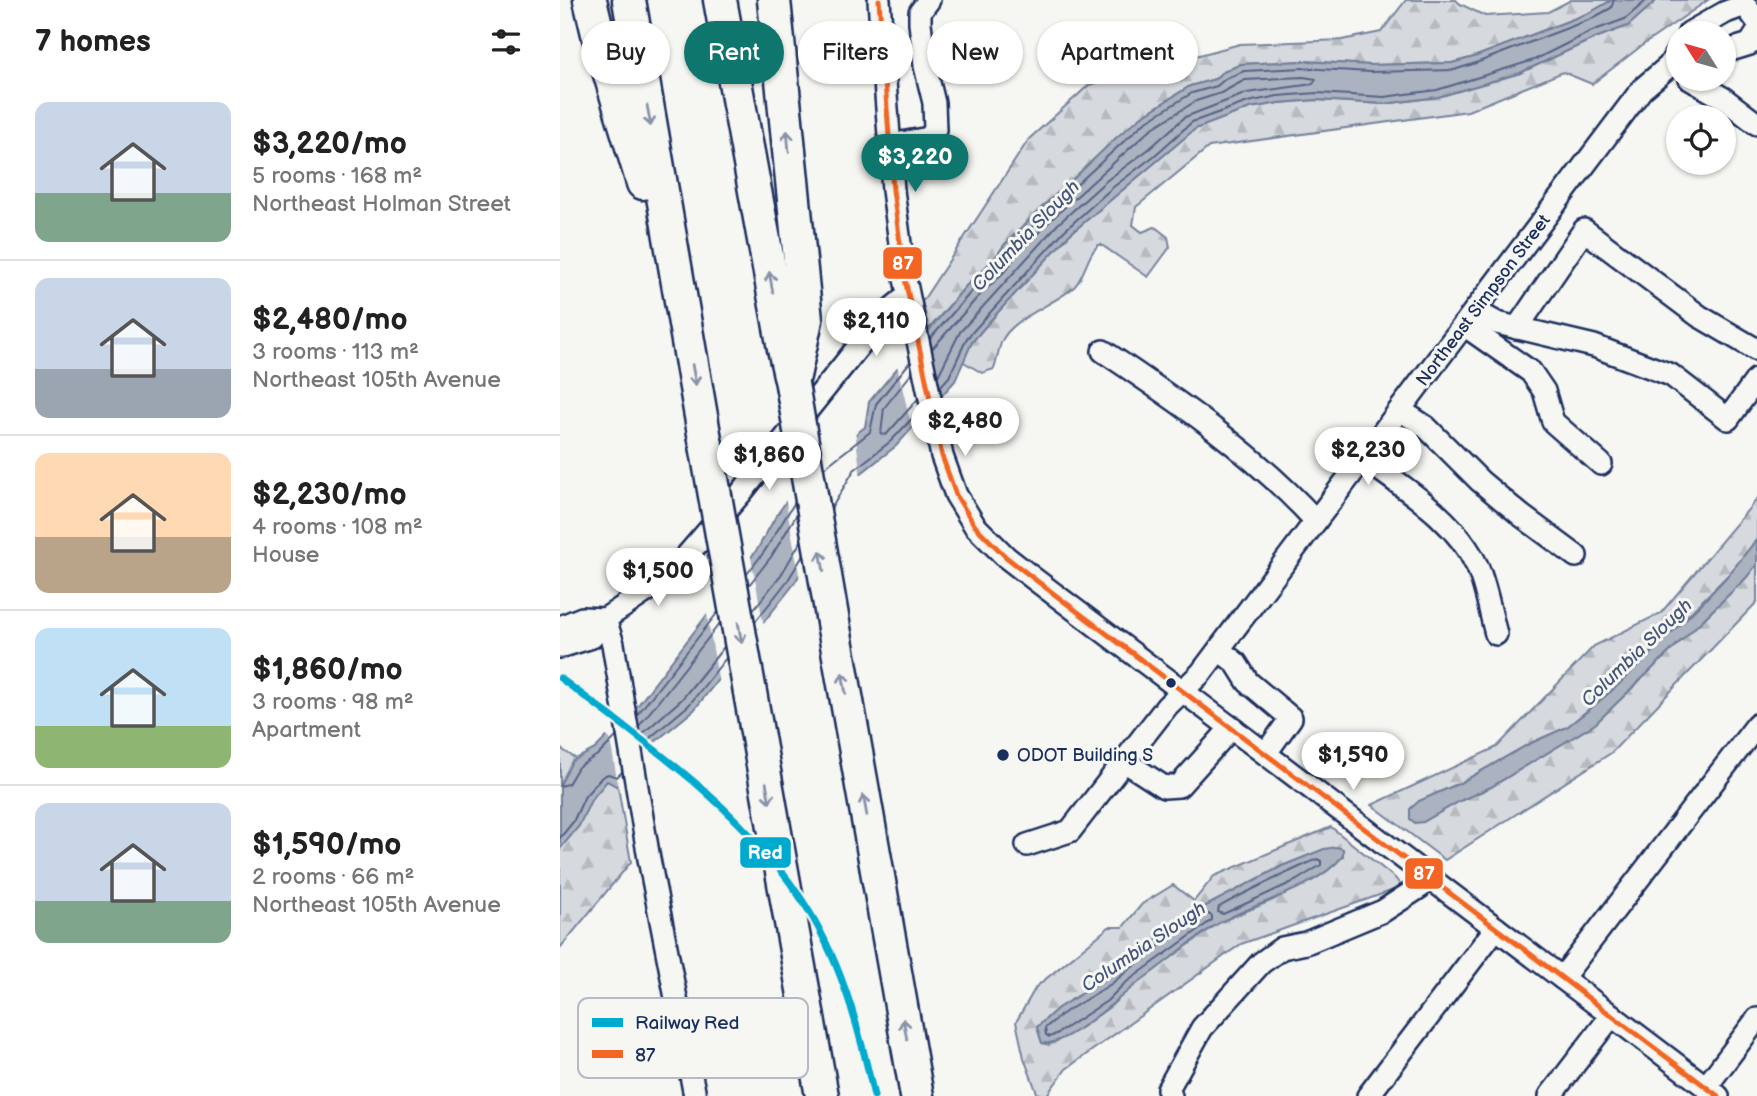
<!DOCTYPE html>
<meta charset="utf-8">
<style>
body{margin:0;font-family:"Balsamiq Sans",sans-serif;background:#f2f2f2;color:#222;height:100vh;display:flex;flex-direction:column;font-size:26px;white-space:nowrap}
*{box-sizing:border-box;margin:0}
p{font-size:23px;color:#767676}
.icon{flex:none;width:38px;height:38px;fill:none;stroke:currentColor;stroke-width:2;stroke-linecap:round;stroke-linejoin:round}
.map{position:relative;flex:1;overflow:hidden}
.panel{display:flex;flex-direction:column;background:#fff;width:560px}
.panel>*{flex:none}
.guide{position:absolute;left:21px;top:21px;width:665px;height:63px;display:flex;gap:14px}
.needle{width:46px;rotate:307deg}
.tools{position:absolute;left:1106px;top:21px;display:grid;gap:14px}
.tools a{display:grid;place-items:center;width:70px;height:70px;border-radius:50%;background:#fff;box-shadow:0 2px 5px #0004;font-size:35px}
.price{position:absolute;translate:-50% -60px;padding:0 16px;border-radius:24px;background:#fff;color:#222;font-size:23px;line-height:46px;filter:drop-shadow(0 2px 4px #0008)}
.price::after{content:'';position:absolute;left:50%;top:42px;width:21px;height:16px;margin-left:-10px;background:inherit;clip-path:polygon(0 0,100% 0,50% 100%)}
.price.active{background:#0f766e;color:#fff}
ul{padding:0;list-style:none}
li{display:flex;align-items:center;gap:21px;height:175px;padding:0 35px}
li+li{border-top:2px solid #e0e0e0}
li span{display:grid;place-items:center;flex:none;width:196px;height:140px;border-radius:14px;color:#555}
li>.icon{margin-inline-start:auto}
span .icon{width:84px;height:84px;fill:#fffc;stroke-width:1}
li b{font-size:30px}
h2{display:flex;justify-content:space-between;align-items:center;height:84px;padding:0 35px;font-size:30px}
.tag{padding:0 24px;border-radius:32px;background:#fff;box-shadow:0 2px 5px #0004;font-size:24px;line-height:63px}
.tag.active{background:#0f766e;color:#fff}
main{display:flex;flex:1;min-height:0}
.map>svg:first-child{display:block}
.forest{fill:url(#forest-firs);stroke:#78849e;stroke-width:2;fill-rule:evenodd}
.water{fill:#abb2c0;stroke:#717e99;stroke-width:2}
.pier{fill:#f6f6f2}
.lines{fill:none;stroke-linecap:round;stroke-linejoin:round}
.shore{stroke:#556385;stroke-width:2}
.minor-casing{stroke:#1b2f5e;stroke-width:26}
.highway-casing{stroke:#1b2f5e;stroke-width:37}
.minor{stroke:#f6f6f2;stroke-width:21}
.highway{stroke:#f6f6f2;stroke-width:32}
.highway-bridge-casing{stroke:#1b2f5e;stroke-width:37;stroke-linecap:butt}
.highway-bridge{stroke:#f6f6f2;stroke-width:32}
.bus-1-casing{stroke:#f6f6f2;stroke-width:10}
.bus-1{stroke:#f26522;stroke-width:5}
.rail-1-casing{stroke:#f6f6f2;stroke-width:12}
.rail-1{stroke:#00a9ce;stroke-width:7}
.oneway{stroke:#8892a8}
.bus-dot{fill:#1b2f5e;stroke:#f6f6f2;stroke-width:2.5}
.labels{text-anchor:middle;stroke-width:6;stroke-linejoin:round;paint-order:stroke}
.street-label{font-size:18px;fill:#1b2f5e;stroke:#f6f6f2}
.poi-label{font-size:18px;fill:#1b2f5e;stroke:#f6f6f2;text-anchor:start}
.water-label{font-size:19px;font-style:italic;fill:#46567b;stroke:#f6f6f2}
.key{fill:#f6f6f2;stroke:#b4bac6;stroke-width:2}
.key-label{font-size:19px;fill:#1b2f5e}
.line-badge{stroke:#f6f6f2;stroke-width:2.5}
.badge-label{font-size:19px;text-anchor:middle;font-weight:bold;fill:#fff}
</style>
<main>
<section class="panel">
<h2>7 homes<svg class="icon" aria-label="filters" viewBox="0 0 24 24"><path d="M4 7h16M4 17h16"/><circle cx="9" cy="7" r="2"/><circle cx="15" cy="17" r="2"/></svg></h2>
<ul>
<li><span style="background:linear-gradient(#c9d6e8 65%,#7fa58c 0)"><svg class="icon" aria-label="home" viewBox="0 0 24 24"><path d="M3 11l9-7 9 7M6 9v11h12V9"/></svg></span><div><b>$3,220/mo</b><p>5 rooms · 168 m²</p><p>Northeast Holman Street</p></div></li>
<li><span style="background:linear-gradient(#c9d6e8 65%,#9aa5b1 0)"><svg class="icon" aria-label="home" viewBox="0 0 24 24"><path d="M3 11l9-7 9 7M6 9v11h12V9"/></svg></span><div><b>$2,480/mo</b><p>3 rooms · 113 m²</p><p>Northeast 105th Avenue</p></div></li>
<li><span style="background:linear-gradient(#ffd9b3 60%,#b9a48a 0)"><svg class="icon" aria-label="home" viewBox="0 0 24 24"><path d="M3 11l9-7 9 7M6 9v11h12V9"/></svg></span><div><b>$2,230/mo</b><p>4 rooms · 108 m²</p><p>House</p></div></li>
<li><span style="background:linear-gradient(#bfe0f5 70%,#8fb573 0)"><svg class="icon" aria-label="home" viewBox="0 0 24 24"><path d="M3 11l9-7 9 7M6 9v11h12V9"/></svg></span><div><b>$1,860/mo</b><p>3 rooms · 98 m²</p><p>Apartment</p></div></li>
<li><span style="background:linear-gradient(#c9d6e8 70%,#7fa58c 0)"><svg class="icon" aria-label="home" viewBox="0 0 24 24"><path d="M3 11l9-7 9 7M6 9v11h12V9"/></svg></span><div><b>$1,590/mo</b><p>2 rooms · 66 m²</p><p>Northeast 105th Avenue</p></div></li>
</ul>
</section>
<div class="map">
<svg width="1197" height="1096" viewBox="0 0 1197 1096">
<defs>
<pattern id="forest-firs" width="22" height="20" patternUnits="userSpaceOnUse" patternTransform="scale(1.75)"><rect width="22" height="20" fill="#d6d9dd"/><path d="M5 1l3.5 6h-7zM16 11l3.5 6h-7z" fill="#b7bbc0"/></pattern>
</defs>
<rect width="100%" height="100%" fill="#f6f6f2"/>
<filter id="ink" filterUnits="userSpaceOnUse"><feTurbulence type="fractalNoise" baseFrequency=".0143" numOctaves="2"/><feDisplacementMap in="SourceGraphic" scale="14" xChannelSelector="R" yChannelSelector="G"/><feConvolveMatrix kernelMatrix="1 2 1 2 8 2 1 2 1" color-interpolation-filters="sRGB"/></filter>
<g filter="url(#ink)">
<g class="forest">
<polygon points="846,0 896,0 900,4 925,16 988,12 1011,0 1052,0 1029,13 914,57 892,63 810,65 743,61 681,64 661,73 655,79 630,86 581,117 484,205 445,244 435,258 405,287 369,329 362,302 469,139 529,85 680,44 782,40 821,32"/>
<path d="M1097,0H1148L1080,47L1032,84L1003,72L908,111L649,147L576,207L573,225L582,232L595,227L608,237L610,247L588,277L540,244C528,252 526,273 515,286C497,304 450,318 441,343C438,351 437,361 434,369L422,373L402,361L412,342L429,322L509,235L635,129L690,108L719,103L756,100L824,104L878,97L960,73L1035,38L1068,26Z"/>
<polygon points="1197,499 1197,539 1170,573 1056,687 1007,727 969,744 900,783 859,801 863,822 900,801 931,787 1035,724 1186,578 1197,564 1197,602 1051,753 885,860 812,805 937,747 1034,646 1101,613"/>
<polygon points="0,748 58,787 71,862 0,948"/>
<path d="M771,827L835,878L842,887L681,944L506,1069L486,1096L477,1093L464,1058L456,1022L476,987L549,927H563L582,904L613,885L634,901L654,876ZM736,861L763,872L713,900L660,922L568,989L551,1006L522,1027L489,1045L482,1043L477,1027L498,1008L547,978L623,918L722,866Z"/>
</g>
<g class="water">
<polygon points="1052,0 1097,0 1068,26 1035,38 960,73 878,97 824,104 756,100 719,103 690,108 635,129 509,235 429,322 412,342 395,381 336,446 299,475 234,584 134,710 95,742 58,787 47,781 31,800 19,826 0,849 0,785 12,761 35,749 78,705 198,548 216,516 247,472 305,427 309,402 405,287 435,258 445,244 558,136 581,117 630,86 655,79 661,73 681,64 743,61 810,65 892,63 914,57 1029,13"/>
<polygon points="1197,539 1197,564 1186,578 1035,724 931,787 900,801 863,822 855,823 850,819 850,809 859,801 900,783 969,744 1007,727 1030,709 1056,687 1144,601 1170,573"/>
<path d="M777,847L783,849V856C755,890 698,901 661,922C637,935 611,959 587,976C565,991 507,1048 482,1043L477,1027L498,1008L547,978L623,918L722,866L764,849Z"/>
</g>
<g class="pier">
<polygon points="365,329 381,402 353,433 336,361"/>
<polygon points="295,430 301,479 240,580 225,497 245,470"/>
<polygon points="190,552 204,627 159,684 146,609"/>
<polygon points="75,702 81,731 98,744 59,791 50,739 44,734"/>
</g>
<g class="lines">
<g class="shore">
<polyline points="370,339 411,292 440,263 450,248 489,210 585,122 632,93 657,86 665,79 684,71 743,68 810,72 894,70 916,63 1031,19 1051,8 1054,0"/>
<polyline points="372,349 417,298 447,269 457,254 495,216 591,129 636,101 661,93 685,80 743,77 756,79 753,84 687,93 625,117 589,149 546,181 498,224 400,332 378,376"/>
<polyline points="352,373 324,408 321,434 326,435 358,399"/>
<polyline points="380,387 389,377 407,338 504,231 552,188 594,156 632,122 688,102 718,96 757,93 824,97 877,90 974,60 1032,31 1065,19 1087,0"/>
<polyline points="264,468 310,432 316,404 350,362"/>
<polyline points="271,509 294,470 331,441 360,410"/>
<polyline points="187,574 204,552 235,502"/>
<polyline points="189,585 211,557 237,514"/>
<polyline points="193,610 221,575 241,541"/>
<polyline points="195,622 228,580 244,554"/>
<polyline points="77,715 158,612"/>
<polyline points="79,726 160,623"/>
<polyline points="81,735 122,699 164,647"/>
<polyline points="83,746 91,737 129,705 166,658"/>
<polyline points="0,786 8,784 18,767 39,754 56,737"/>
<polyline points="0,838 13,822 25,796 42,777 48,774 57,777 62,772"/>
<path d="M757,859L761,861V865L737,880L663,914L658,912L659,907C691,889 724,874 757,859Z"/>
<polygon points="648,914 652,916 652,920 564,984 547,1001 498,1033 490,1037 486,1035 485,1028 502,1014 551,984 627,924"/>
</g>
<defs>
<g id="minor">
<polyline points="319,0 333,190 344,274 382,456 396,495 415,526 446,557 473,578 1158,1096"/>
<polyline points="1129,33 1166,12 1185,5 1197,21"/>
<polyline points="1164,52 1190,44 1197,33"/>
<polyline points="1130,79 1163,98 1197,124"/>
<polyline points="330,145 369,138 375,130 374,103 365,66 360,23 360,12 369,0"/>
<polyline points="915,311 937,323 1034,346 1111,375 1168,419 1197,379"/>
<polyline points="904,325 971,372 984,391 993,422 1041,464"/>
<polyline points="957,328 1024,230 1139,316 1197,350"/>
<path d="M543,351C618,401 695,454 756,521"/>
<polyline points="840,410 866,427 920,481 962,516 1016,556"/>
<path d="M804,458C843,488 895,518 917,566C926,586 930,612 936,634"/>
<polyline points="45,619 53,644 89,859 135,1096"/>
<polyline points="0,627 22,618 45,619"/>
<polyline points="0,647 32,637 45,619 91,588 123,560 181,493 323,316 347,296"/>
<polyline points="659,650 676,663 688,682 731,718 706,753"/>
<polyline points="564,761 604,787 619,786 672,727"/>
<polyline points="467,845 510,831 607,706 641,673 1082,89 1109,66 1118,51"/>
<polyline points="1002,978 1197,725"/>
<polyline points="1146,1087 1197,1019"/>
<polyline points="611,1096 608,1089 642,1028 701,963 722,948 746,943 823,911 860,887 869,877"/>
<polyline points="808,1096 936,928"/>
<polyline points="990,1096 1052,1015"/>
</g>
<g id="highway">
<polyline points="30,0 39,38 83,183"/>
<polyline points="69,0 146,445"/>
<polyline points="160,0 224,349 232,384"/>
<polyline points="214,0 246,320 234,376"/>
<polyline points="274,628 357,1096"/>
<polyline points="196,726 262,1096"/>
</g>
</defs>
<use href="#minor" class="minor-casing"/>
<use href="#highway" class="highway-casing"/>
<use href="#minor" class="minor"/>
<use href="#highway" class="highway"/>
<defs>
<g id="highway-bridge">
<polyline points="232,384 274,628"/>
<polyline points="146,445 196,726"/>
</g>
</defs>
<use href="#highway-bridge" class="highway-bridge-casing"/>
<use href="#highway-bridge" class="highway-bridge"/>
<defs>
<polyline id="bus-1" points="319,0 333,190 344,274 382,456 396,495 415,526 446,557 473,578 1158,1096"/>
</defs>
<use href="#bus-1" class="bus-1-casing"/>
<use href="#bus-1" class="bus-1"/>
<defs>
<path id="rail-1" d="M0,678C86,743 179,806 240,897C280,956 299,1027 314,1096"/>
</defs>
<use href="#rail-1" class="rail-1-casing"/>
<use href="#rail-1" class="rail-1"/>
</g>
<defs><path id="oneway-shaft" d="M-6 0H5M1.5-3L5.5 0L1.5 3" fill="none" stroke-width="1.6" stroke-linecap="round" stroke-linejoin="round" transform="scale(1.75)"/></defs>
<g class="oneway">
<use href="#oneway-shaft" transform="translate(89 116) rotate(80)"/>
<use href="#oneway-shaft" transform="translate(228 141) rotate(-95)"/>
<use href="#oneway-shaft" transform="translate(211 282) rotate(-100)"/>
<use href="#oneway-shaft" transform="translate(134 375) rotate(80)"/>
<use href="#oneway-shaft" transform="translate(262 561) rotate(-100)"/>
<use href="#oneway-shaft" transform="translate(180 633) rotate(80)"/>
<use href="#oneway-shaft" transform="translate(284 683) rotate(-100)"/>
<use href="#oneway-shaft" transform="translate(208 793) rotate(80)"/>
<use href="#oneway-shaft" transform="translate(305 805) rotate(-100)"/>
<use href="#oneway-shaft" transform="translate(345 1029) rotate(-100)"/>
</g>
</g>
<g class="bus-dot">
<circle cx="611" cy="683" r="6"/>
<circle cx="443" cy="755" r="7"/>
</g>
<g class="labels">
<g class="street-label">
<text transform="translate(923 300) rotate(-53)" y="6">Northeast Simpson Street</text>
</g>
<g class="poi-label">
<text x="457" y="761">ODOT Building S</text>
</g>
<g class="water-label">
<text transform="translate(465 235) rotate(-46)" y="7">Columbia Slough</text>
<text transform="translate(1076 652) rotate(-44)" y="7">Columbia Slough</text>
<text transform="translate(583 946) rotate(-34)" y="7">Columbia Slough</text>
</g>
</g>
<rect x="18" y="998" width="230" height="80" rx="10" class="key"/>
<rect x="32" y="1018" width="31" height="9" fill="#00a9ce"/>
<rect x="32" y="1050" width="31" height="8" fill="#f26522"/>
<g class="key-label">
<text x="75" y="1029">Railway Red</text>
<text x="75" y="1061">87</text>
</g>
<g class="line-badge">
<rect x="322" y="246" width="41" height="34" rx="7" fill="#f26522"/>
<rect x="179" y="836" width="53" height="33" rx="7" fill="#00a9ce"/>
<rect x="844" y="857" width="40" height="33" rx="7" fill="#f26522"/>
</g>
<g class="badge-label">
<text x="343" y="270">87</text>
<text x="205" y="859">Red</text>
<text x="864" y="880">87</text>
</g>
</svg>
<div class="tools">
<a><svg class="needle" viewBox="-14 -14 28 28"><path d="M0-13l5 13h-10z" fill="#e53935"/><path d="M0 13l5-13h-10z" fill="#767676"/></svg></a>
<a><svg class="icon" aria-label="locate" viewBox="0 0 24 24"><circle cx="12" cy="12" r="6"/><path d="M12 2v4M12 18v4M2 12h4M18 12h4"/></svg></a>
</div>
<b class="price active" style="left:355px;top:194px">$3,220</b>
<b class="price" style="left:316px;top:358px">$2,110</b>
<b class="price" style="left:405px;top:458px">$2,480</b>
<b class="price" style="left:808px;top:487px">$2,230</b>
<b class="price" style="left:209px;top:492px">$1,860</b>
<b class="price" style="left:98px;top:608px">$1,500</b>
<b class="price" style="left:793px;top:792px">$1,590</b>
<div class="guide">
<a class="tag">Buy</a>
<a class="tag active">Rent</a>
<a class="tag">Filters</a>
<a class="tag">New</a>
<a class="tag">Apartment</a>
</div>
</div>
</main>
